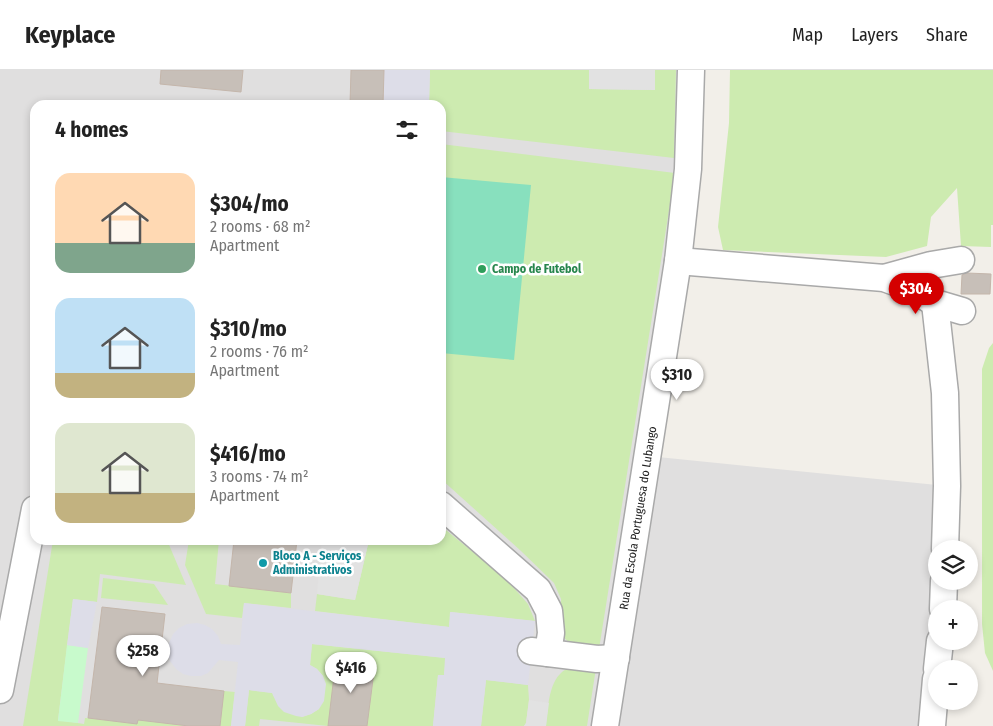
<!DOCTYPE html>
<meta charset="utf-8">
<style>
body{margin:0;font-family:"Fira Sans Condensed",sans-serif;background:#f6f6f6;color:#222;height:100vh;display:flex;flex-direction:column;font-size:19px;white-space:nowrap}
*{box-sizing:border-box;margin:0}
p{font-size:16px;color:#767676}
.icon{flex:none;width:28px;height:28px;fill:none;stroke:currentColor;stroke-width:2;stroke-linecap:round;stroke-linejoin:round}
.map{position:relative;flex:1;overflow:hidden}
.drawer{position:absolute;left:30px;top:30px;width:416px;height:445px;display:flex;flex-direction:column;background:#fff;border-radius:15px;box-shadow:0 2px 8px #0003}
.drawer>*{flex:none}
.tools{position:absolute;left:928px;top:470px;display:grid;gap:10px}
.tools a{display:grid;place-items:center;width:50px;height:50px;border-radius:50%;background:#fff;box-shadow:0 2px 8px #0003;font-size:25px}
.price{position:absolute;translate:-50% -42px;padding:0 11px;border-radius:18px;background:#fff;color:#222;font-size:16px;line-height:32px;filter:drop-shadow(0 1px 2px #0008)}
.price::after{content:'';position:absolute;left:50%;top:30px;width:15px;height:11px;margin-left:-8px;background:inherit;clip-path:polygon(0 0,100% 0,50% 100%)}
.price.active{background:#d40000;color:#fff}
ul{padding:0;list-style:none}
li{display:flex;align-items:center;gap:15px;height:125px;padding:0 25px}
li span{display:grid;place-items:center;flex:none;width:140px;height:100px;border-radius:15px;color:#555}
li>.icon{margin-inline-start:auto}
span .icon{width:60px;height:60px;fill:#fffc;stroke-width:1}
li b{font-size:21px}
h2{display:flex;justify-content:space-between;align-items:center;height:60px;padding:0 25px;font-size:21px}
header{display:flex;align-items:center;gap:30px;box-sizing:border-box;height:70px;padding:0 25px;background:#fff;border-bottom:1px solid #e0e0e0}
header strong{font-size:24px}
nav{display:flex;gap:28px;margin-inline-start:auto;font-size:18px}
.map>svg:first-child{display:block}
.residential{fill:#e0dfdf;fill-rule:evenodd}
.grass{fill:#cdebb0}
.park{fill:#c8facc}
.pitch{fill:#88e0be}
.parking{fill:#e2e2e2}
.plaza{fill:#dddde8}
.building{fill:#c7bfb8;stroke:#c4b6ab}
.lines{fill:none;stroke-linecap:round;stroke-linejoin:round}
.minor-casing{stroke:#a9a9a9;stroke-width:29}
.minor{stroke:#fff;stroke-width:26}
.leisure-dot{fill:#2e9e5b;stroke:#fff;stroke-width:2}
.culture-dot{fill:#0f9aa8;stroke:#fff;stroke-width:2}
.labels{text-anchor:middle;stroke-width:5;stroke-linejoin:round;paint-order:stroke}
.leisure-label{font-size:12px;font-weight:bold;fill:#27864d;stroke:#fff;text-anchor:start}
.street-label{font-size:12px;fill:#222;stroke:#fff}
.culture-label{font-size:12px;font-weight:bold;fill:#0d838f;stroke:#fff;text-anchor:start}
</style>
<header>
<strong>Keyplace</strong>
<nav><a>Map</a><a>Layers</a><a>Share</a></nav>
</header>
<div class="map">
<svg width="993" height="656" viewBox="0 0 993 656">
<rect width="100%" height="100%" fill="#f2efe9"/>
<path class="residential" d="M0,0H691L648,386L947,416L936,479V571L932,656H0ZM35,35H441V470H35Z"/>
<g class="grass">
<polygon points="430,0 589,0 589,19 654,20 655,0 676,0 674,88 441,61 441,35 429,35"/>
<polygon points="730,0 993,0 993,155 991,155 991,177 961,176 957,118 931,147 927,176 886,187 723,180 718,157 729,53"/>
<polygon points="441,74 675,103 599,579 571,574 563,567 561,551 561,529 554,513 521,481 441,409"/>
<polygon points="993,273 993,601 985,583 982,554 982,299 989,278"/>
<polygon points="441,456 506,509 528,534 535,551 451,542 449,557 315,541 317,524 355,530 369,470 441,470"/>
<polygon points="53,470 167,470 186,515 100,504 97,532 73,529 58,650 84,654 85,648 88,648 137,654 138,650 189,656 23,656"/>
<polygon points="189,470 219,470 215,514 291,523 291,538 244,533 242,548 206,544 185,495"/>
<polygon points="103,508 154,514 168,535 101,528"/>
<polygon points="312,574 446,588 444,605 438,605 433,656 367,656 374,594 328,656 260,649 259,656 245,656 249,620 273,623 274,627 302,647 311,644 319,639 323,606 317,599 310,595"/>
<path d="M576,597L596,598L587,656H546C548,640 548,614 562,602C565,599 572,598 576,597Z"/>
<polygon points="486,610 528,615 529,630 526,653 524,656 481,656"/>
<polygon points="224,621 235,622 231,656 220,656"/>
</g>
<polygon class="park" points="67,575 88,578 78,653 58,651"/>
<polygon class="pitch" points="441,107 531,115 514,290 441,283"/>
<g class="parking">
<polygon points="589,0 655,0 655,20 589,19"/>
<polygon points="322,470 369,470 355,530 317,524"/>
<polygon points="529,630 549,633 546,656 524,656 526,653"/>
</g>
<g class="plaza">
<polygon points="384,0 430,0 429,35 383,35"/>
<polygon points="73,529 97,532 88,578 67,575"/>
<polygon points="244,533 449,557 450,542 535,551 528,615 486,610 481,656 433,656 438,605 444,605 445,588 312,574 310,595 317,599 323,606 326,614 324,631 319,639 311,644 302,647 296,646 284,642 278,636 272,623 249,620 245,656 231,656 238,592 219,590 208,603 201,606 191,606 183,604 176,599 170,591 168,582 169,573 173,564 179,558 187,554 197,553 205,555 212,559 218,566 221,574 240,575"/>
</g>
<g class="building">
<polygon points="161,0 243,0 241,22 160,14"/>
<polygon points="351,0 384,0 383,35 350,35"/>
<polygon points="967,203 991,204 990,224 961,224 962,205"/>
<polygon points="234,470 297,470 291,523 229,516"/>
<polygon points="102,537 165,544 157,613 224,621 220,656 189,656 138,650 137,654 88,648"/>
<polygon points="336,589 375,594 367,656 328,656"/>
</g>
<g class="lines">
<defs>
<g id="minor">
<polyline points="678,191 884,208 911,218 935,233 962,241"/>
<polyline points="884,208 931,195 961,190"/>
<polyline points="935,233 945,323 947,416 945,479"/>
<polyline points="441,435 538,520 549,541 551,563 548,583 531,581"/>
<polyline points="943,539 944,511"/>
<polyline points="548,583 597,589 616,588"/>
<polyline points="937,599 940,571"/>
<polyline points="0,620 35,439"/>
<polyline points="605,656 678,191 688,99 691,0"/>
<polyline points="932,656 936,609"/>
</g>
</defs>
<use href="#minor" class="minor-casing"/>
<use href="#minor" class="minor"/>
</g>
<circle class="leisure-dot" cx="482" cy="199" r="5"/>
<circle class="culture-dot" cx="263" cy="493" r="5"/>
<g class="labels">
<g class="leisure-label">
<text x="492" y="203">Campo de Futebol</text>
</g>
<g class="street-label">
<text transform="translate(638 448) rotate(-81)" y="4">Rua da Escola Portuguesa do Lubango</text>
</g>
<g class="culture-label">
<text x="273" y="490">Bloco A - Serviços<tspan x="273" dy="14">Administrativos</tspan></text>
</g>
</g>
</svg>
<div class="tools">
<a><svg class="icon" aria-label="layers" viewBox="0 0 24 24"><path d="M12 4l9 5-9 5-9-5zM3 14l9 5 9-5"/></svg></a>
<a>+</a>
<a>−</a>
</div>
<b class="price active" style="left:916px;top:245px">$304</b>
<b class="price" style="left:677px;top:331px">$310</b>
<b class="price" style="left:143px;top:607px">$258</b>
<b class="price" style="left:351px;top:624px">$416</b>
<section class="drawer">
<h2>4 homes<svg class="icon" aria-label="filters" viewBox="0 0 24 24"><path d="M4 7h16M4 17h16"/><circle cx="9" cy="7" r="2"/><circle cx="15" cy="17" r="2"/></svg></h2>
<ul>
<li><span style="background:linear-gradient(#ffd9b3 70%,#7fa58c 0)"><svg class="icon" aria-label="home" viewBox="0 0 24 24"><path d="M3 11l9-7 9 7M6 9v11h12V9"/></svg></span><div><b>$304/mo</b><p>2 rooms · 68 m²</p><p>Apartment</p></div></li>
<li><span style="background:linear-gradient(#bfe0f5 75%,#c2b280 0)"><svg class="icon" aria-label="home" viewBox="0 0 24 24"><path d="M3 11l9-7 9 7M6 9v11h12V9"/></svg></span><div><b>$310/mo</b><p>2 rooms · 76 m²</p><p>Apartment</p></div></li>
<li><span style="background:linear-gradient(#dfe7d0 70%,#c2b280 0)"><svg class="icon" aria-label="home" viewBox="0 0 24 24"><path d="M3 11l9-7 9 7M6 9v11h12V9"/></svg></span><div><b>$416/mo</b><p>3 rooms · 74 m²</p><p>Apartment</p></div></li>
</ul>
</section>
</div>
